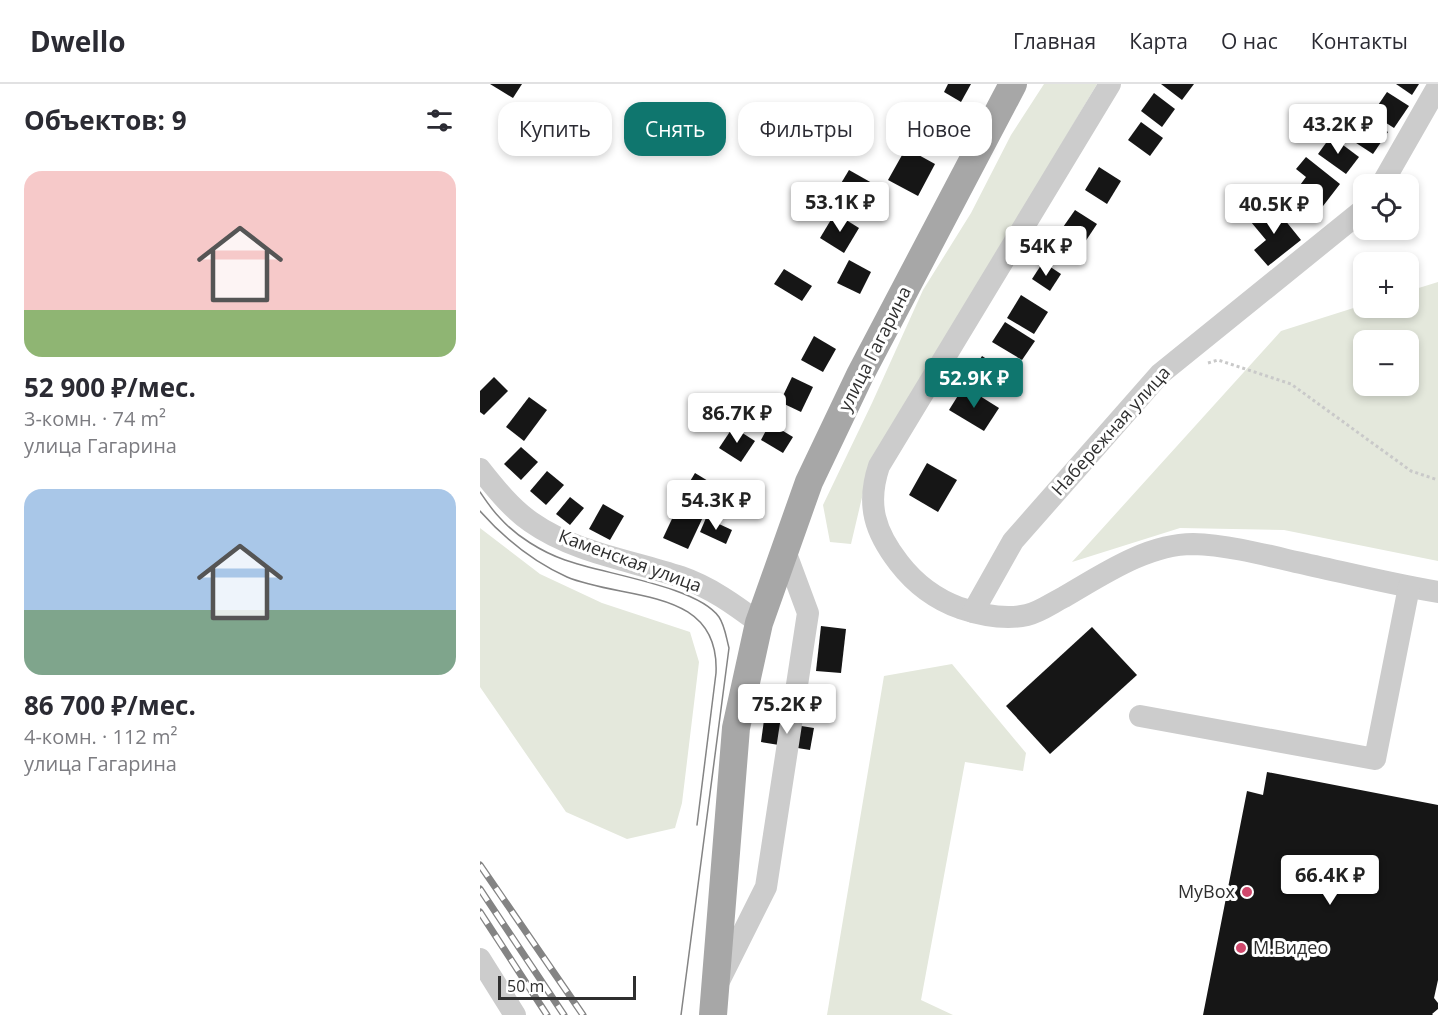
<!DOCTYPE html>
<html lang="ru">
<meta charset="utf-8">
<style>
body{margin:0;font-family:"Open Sans",sans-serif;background:#f2f2f3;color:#2b2b33;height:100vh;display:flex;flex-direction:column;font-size:22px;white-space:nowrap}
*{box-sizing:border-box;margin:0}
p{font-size:20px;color:#7c7c81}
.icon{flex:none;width:33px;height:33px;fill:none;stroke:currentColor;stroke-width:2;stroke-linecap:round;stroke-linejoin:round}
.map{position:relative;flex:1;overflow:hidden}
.side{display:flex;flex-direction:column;background:#fff;width:480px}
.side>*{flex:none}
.top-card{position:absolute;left:18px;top:18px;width:570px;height:54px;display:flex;gap:12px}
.buttons{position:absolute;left:873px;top:90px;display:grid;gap:12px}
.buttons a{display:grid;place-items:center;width:66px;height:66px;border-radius:12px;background:#fff;box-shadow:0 3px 9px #0003;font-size:30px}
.scale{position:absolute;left:18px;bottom:15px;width:138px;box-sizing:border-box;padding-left:6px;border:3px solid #2f2f2f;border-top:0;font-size:16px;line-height:21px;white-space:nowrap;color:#2f2f2f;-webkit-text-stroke:4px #fff;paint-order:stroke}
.price{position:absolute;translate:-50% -51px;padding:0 14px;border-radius:6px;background:#fff;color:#222;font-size:20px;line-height:39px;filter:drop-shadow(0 2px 3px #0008)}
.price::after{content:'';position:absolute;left:50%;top:36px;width:18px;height:14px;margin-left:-9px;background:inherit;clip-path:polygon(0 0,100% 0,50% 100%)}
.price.on{background:#0f766e;color:#fff}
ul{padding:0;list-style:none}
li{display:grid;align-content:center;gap:12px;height:318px;padding:0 24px}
li span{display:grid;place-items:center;height:186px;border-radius:18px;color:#555}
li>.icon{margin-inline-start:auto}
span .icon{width:108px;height:108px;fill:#fffc;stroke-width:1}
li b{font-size:26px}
h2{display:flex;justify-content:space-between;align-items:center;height:72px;padding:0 24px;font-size:26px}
.pill{padding:0 21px;border-radius:18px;background:#fff;box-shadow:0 3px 9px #0003;font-size:21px;line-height:54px}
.pill.on{background:#0f766e;color:#fff}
header{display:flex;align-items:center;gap:36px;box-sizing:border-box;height:84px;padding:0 30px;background:#fff;border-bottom:2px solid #e1e1e2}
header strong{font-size:28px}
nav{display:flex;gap:33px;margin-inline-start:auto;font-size:21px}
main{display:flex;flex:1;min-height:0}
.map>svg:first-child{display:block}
.green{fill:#e4e8dc;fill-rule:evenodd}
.building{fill:#161616}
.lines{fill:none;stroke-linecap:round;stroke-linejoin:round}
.path{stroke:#c9c9c9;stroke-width:3;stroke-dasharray:3 3;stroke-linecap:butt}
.minor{stroke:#ccc;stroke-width:22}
.major{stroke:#a7a7a7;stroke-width:28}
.tram{stroke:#848484;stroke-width:1.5}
.rail-casing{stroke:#848484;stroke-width:7}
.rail{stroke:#fff;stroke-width:4.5;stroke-dasharray:14;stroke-linecap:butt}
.poi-dot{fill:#d0486c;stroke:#fff;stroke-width:2}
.labels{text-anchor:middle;stroke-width:6;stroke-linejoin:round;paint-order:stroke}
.street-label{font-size:18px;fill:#2f2f2f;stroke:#fff}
.poi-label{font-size:18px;fill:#2f2f2f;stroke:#fff;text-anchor:end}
</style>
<header>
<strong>Dwello</strong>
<nav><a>Главная</a><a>Карта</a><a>О нас</a><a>Контакты</a></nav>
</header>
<main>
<section class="side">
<h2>Объектов: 9<svg class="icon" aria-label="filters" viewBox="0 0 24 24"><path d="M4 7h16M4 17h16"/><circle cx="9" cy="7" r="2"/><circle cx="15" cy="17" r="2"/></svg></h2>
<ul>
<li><span style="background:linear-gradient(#f6c9c9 75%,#8fb573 0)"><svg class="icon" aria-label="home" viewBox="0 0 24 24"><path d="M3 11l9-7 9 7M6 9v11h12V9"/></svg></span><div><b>52 900 ₽/мес.</b><p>3-комн. · 74 m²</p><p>улица Гагарина</p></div></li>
<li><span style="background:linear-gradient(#a9c7e8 65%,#7fa58c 0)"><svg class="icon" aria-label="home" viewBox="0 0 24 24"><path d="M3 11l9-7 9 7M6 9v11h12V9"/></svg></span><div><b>86 700 ₽/мес.</b><p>4-комн. · 112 m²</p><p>улица Гагарина</p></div></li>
</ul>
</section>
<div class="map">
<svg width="958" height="931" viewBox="0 0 958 931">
<rect width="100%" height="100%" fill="#fff"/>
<g class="green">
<polygon points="564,0 617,0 388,388 371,460 350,458 343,421 392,319 443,206 491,129 531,51"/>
<path d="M958,198V477L804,446L700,444L592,478L801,247L883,221L884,224H928L929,207ZM928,256V302H884V256Z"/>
<polygon points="0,444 60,490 122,519 210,548 219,578 202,719 195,744 147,755 86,728 0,603"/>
<polygon points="472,580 546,669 543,687 485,678 441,916 473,931 347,931 404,592"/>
</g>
<g class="building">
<polygon points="10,0 42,0 33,14"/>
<polygon points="468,0 491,0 481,18 464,8"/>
<polygon points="681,0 714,0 702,16"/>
<polygon points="916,0 939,0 932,11"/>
<polygon points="907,8 929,22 914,44 892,30"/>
<polygon points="674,9 695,25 682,43 661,27"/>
<polygon points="885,33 908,48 893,70 870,55"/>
<polygon points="446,34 471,48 461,66 436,52"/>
<polygon points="661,38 683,54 670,72 648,56"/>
<polygon points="851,52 879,73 866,90 838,70"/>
<polygon points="426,64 455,80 438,112 408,96"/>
<polygon points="826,73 860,100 833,135 809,116 826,93 816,85"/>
<polygon points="619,83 641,97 627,120 605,106"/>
<polygon points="369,86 392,99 382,115 360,101"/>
<polygon points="792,120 821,156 788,182 774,166 786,156 771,138"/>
<polygon points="595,126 617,140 603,161 581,146"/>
<polygon points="355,129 379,144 364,169 340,154"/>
<polygon points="369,176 391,188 380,210 357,199"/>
<polygon points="563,178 581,190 570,207 552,195"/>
<polygon points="304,185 332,202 322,217 294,200"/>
<polygon points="541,211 568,228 554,250 527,234"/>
<polygon points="525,238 555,257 542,276 512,258"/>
<polygon points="334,252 356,265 343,288 321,276"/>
<polygon points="502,272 522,285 510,305 489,292"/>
<polygon points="14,293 28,307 4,331 0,328 0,307"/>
<polygon points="312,293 333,303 321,328 300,318"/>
<polygon points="484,302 519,324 504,347 469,326"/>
<polygon points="49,313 67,326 44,357 26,343"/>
<polygon points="290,339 313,353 303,369 281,356"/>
<polygon points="253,343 275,357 261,378 239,364"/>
<polygon points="41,363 58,378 41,396 24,380"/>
<polygon points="447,379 477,396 458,428 429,411"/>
<polygon points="67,387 84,401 66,421 50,407"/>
<polygon points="215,389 238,403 228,418 206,404"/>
<polygon points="90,413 104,424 90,441 76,430"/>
<polygon points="123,420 144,432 130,456 109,445"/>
<polygon points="198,422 223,433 208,465 183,454"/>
<polygon points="226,434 252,446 246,460 220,448"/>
<polygon points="341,542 366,545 361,589 336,587"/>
<polygon points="612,543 657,591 570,670 526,622"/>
<polygon points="284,636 334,644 330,666 281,658"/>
<polygon points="787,688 958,721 958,896 954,914 958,919 958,925 952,930 953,931 723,931 767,707 783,711"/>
</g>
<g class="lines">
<polyline class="path" points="728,279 738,276 811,300 931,387 958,396"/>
<g class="minor">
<path d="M630,0L399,382C386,421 395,448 419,479C436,501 455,515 480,524C501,531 526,536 547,531C560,528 572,519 584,513C622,491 667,460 713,460C747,461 782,470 816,478C863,488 910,500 958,508"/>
<polyline points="902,100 958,2"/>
<path d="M0,385C15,404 31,424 51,438C95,469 151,476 201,493C230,503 255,521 279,539"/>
<polyline points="493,528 533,457 680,290 884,125"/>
<polyline points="660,632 895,675 929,503"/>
<polyline points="0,875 35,931"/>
<polyline points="239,897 286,803 328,529 305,467"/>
</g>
<polyline class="major" points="233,931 256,644 279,539 329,398 380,291 533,0"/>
<g class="tram">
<path d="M0,408C6,417 12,426 20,434C36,452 62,468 85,476C123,490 217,502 239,533C245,542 246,553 249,564L201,931"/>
<path d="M0,427C24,454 53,478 87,493C144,517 240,502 236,589L217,741"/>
</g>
<defs>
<g id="rail">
<polyline points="0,781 103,931"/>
<polyline points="0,805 84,931"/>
<polyline points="0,828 67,931"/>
</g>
</defs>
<use href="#rail" class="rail-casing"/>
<use href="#rail" class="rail"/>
</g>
<g class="poi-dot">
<circle cx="767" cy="808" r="6"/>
<circle cx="761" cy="864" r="6"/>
</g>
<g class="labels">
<g class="street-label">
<text transform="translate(395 265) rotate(-63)" y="6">улица Гагарина</text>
<text transform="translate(631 347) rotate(-48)" y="6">Набережная улица</text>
<text transform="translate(150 477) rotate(20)" y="6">Каменская улица</text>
</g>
<g class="poi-label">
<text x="755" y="814">MyBox</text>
<text x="773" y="870" text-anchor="start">М.Видео</text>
</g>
</g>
</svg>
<div class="buttons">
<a><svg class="icon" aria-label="locate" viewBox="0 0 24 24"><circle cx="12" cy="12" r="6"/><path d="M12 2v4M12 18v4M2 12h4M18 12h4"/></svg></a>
<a>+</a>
<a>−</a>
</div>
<div class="scale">50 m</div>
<b class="price" style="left:858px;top:71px">43.2K ₽</b>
<b class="price" style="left:360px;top:149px">53.1K ₽</b>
<b class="price" style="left:794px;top:151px">40.5K ₽</b>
<b class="price" style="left:566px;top:193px">54K ₽</b>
<b class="price on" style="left:494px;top:325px">52.9K ₽</b>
<b class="price" style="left:257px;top:360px">86.7K ₽</b>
<b class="price" style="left:236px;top:447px">54.3K ₽</b>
<b class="price" style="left:307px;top:651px">75.2K ₽</b>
<b class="price" style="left:850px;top:822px">66.4K ₽</b>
<div class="top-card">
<a class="pill">Купить</a>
<a class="pill on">Снять</a>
<a class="pill">Фильтры</a>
<a class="pill">Новое</a>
</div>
</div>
</main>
